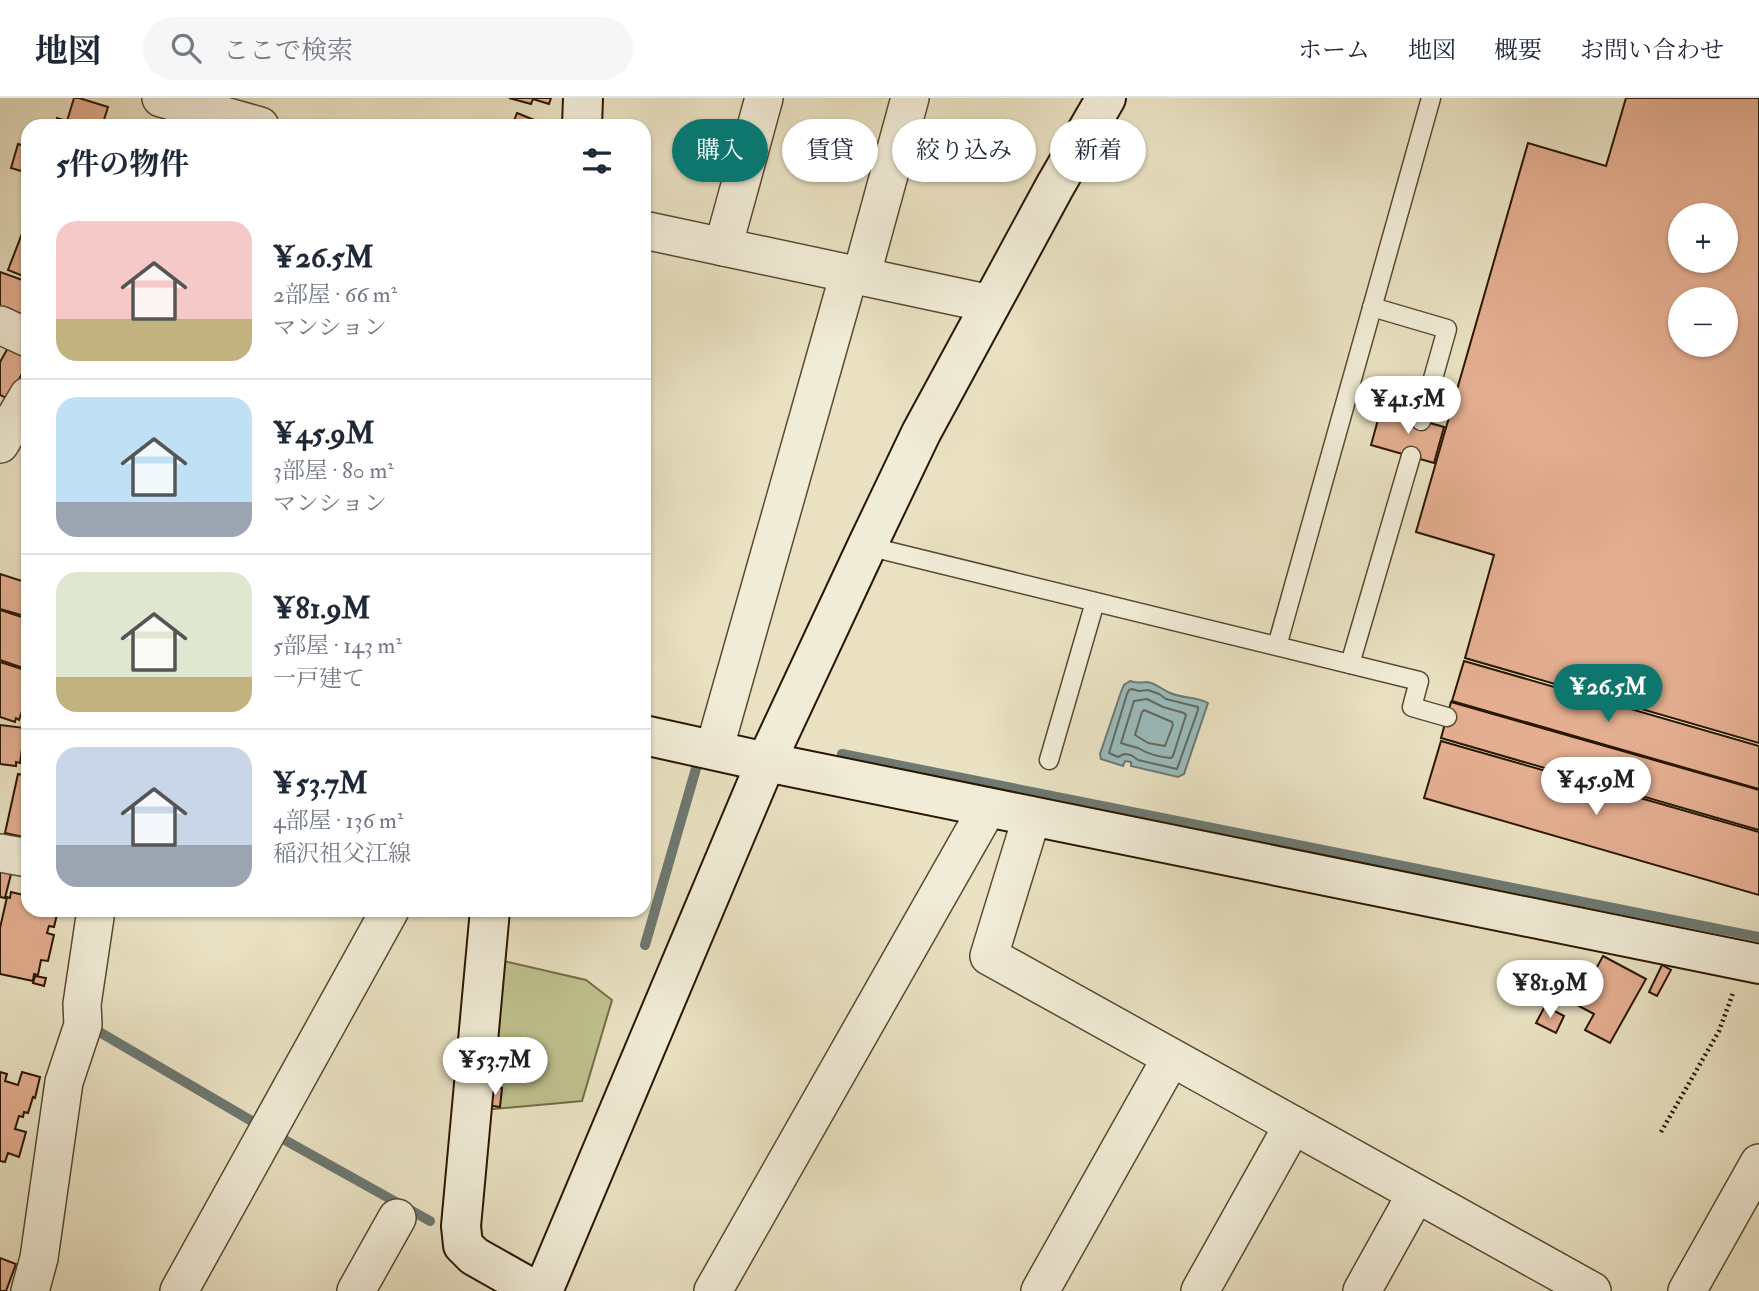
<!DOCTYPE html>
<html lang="ja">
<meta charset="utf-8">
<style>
body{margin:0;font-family:"IM FELL Double Pica","Noto Serif JP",serif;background:#f6f6f7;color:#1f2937;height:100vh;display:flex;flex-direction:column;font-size:26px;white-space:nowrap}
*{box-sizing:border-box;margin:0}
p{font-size:23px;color:#747a83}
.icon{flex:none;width:38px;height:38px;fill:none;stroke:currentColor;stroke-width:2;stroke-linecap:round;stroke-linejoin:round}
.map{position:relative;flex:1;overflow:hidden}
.drawer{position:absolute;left:21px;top:21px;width:630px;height:798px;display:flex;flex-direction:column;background:#fff;border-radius:21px;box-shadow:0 2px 5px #0004}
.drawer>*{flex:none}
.banner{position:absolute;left:672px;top:21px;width:665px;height:63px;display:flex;gap:14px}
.tools{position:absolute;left:1668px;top:105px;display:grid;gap:14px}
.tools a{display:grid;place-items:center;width:70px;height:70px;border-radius:50%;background:#fff;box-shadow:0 2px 5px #0004;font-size:35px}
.price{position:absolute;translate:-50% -60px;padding:0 16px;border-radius:24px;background:#fff;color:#222;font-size:23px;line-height:46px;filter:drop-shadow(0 2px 4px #0008)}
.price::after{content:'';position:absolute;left:50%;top:42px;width:21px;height:16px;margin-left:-10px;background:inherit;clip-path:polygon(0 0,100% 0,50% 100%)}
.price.on{background:#0f766e;color:#fff}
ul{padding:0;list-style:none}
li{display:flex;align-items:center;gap:21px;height:175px;padding:0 35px}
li+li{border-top:2px solid #e0e1e3}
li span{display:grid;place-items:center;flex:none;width:196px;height:140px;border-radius:21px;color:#555}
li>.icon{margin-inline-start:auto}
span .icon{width:84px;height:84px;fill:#fffc;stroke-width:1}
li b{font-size:30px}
h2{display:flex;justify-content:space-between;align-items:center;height:84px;padding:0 35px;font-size:30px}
.chip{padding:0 24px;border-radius:32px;background:#fff;box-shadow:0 2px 5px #0004;font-size:24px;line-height:63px}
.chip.on{background:#0f766e;color:#fff}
header{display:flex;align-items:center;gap:42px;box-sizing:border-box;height:98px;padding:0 35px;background:#fff;border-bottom:2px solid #e0e1e3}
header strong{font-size:33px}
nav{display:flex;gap:38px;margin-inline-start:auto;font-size:24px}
.search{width:490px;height:63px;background:#f6f6f7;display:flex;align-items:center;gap:18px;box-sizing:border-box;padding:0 24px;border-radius:38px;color:#747a83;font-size:26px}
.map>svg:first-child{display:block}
.green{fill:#bfc18e;stroke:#746c47;stroke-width:2}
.water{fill:#9abbbc;stroke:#6d7971;stroke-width:2}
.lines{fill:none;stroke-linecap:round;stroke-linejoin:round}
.shore{stroke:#62695e;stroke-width:2}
.stream{stroke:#6d7971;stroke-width:10}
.building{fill:#e4ae90;stroke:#2a1700;stroke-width:2;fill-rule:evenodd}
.lane-casing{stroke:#5a4a30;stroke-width:21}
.street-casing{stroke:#5a4a30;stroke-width:40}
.secondary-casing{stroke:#2a1700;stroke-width:42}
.path{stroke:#2a1700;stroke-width:4.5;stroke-dasharray:2 3.5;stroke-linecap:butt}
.lane{stroke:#f1ecd7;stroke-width:18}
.street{stroke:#f1ecd7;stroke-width:37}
.secondary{stroke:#f1ecd7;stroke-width:38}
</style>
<header>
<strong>地図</strong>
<div class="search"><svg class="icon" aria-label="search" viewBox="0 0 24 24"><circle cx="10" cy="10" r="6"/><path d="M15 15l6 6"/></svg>ここで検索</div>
<nav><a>ホーム</a><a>地図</a><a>概要</a><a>お問い合わせ</a></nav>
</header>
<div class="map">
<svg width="1759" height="1193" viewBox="0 0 1759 1193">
<rect width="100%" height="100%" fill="#e9e1c2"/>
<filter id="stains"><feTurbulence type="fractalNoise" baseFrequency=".00286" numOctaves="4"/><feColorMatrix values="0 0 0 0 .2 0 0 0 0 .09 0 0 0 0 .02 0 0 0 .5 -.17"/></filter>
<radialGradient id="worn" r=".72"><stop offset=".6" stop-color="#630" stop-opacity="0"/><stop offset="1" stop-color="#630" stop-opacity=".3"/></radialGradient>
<polygon class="green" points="499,862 586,882 612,902 582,1003 484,1012"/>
<path class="water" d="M1130,583C1140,586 1140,584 1147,584C1155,585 1162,591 1168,594C1181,601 1196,598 1208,605L1184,676L1178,679L1131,668V664L1125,663L1123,668L1101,661L1100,656L1121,594L1124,587Z"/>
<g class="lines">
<g class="shore">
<polygon points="1132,591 1139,593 1148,592 1159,596 1166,601 1198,609 1198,612 1177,671 1138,662 1131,657 1124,656 1118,659 1109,655 1127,596 1129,592"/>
<path d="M1147,601L1163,609L1184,615L1186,617L1173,658L1171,660C1159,659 1148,656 1138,650C1132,648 1126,647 1121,645L1134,603Z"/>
<polygon points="1144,612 1172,624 1173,627 1165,648 1148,645 1135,637 1142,614"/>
</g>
<g class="stream">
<polyline points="842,656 1759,839"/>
<polyline points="645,847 697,667"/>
<polyline points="96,932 255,1025"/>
<polyline points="283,1041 430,1123"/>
</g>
</g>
<g class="building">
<polygon points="74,0 79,0 108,9 102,28 55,28 57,20 67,23"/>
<polygon points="509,0 551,0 549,6 533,1 531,6"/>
<path d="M1626,0H1759V645L1465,560L1494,457L1416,434L1528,45L1606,68ZM1680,117H1726V163H1680ZM1680,201H1726V247H1680Z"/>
<polygon points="517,15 549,28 512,28"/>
<polygon points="18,46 28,49 28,75 11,70"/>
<polygon points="23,133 28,135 28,180 8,172"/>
<polygon points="0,174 28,184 28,229 0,219"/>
<polygon points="13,241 28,249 28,265 8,301 0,297 0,264"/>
<polygon points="1381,311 1444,329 1434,365 1371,347"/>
<polygon points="0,476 28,485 28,519 0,511"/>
<polygon points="0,512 28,521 28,564 26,571 0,562"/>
<polygon points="1464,563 1759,648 1759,691 1452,603"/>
<polygon points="0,564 28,573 28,595 19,622 16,620 15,624 0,619"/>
<polygon points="1451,604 1759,692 1759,732 1441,640"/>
<polygon points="0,627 25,630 20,665 16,664 16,668 0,666"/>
<polygon points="1441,643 1759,734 1759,797 1424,700"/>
<polygon points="18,676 28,678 28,740 5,735"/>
<polygon points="0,771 11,776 5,800 0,799"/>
<polygon points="11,794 28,798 28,812 58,812 54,829 49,828 47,835 54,837 48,863 41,862 38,877 34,876 33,883 0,876 0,830 7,799 10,800"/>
<polygon points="1603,858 1646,881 1610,945 1585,932 1594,916 1577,907 1580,900 1576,898 1586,878 1591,880"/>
<polygon points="1662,867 1671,872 1657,898 1649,894"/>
<polygon points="35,878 46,880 44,888 33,885"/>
<polygon points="1545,908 1564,918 1556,935 1536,925"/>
<polygon points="0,974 7,976 5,983 18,987 22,974 40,979 35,1000 33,999 28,1015 24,1014 23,1019 19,1018 15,1031 26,1034 19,1059 8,1055 5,1064 0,1063"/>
<polygon points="489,989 502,990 500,1009 487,1007"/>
<polygon points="0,1160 16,1166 6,1193 0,1193"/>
</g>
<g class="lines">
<defs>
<g id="lane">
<polyline points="1372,209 1447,231 1421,323"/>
<polyline points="867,448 1419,583 1412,609 1447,619"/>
<polyline points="1277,548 1431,0"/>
<polyline points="1350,566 1411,358"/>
<polyline points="1049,662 1095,504"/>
</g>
<g id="street">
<polyline points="161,0 260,28"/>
<polyline points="644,132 991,206"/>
<polyline points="723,149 764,0"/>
<polyline points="861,179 910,0"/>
<polyline points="0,227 28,240"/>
<polyline points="0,346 28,298"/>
<polyline points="714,652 849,176"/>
<polyline points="1032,718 989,858 1592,1193"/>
<polyline points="0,755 28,760"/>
<polyline points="30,1193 39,1160 64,984 83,927 82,906 96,812"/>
<polyline points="179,1193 390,812"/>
<polyline points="356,1193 397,1120"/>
<polyline points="713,1193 988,709"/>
<polyline points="1040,1193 1171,960"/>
<polyline points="1200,1193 1293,1027"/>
<polyline points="1362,1193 1416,1096"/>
<polyline points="1687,1193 1759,1065"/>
</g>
<g id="secondary">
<polyline points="582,28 583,0"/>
<polyline points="644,637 766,664 1759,866"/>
<polyline points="490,812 461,1128 463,1147 474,1158 536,1193"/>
<polyline points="543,1193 766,664 867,448 921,335 1055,88 1106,0"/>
</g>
</defs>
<use href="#lane" class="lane-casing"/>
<use href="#street" class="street-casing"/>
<use href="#secondary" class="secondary-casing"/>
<polyline class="path" points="1661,1034 1719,933 1733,895"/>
<use href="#lane" class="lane"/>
<use href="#street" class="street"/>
<use href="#secondary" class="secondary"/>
</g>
<rect width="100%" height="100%" filter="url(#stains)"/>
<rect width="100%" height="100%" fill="url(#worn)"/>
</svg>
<div class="tools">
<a>+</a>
<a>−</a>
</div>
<b class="price" style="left:1408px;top:338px">¥41.5M</b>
<b class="price on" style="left:1608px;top:626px">¥26.5M</b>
<b class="price" style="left:1596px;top:719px">¥45.9M</b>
<b class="price" style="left:1550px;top:922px">¥81.9M</b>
<b class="price" style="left:495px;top:999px">¥53.7M</b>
<div class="banner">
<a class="chip on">購入</a>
<a class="chip">賃貸</a>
<a class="chip">絞り込み</a>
<a class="chip">新着</a>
</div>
<section class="drawer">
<h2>5件の物件<svg class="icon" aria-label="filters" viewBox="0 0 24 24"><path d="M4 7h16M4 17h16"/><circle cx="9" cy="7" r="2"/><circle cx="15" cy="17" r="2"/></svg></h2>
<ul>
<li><span style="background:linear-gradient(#f6c9c9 70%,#c2b280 0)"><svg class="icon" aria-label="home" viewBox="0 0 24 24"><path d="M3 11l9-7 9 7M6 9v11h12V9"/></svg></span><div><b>¥26.5M</b><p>2部屋 · 66 m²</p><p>マンション</p></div></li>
<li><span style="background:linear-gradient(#bfe0f5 75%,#9aa5b1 0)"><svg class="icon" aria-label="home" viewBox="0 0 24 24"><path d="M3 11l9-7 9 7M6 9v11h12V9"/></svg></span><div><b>¥45.9M</b><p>3部屋 · 80 m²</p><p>マンション</p></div></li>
<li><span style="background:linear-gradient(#dfe7d0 75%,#c2b280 0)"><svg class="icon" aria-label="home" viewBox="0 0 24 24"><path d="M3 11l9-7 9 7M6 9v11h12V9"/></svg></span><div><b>¥81.9M</b><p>5部屋 · 143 m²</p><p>一戸建て</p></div></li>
<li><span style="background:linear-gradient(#c9d6e8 70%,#9aa5b1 0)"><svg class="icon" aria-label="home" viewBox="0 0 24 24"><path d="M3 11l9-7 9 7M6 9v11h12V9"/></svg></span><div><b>¥53.7M</b><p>4部屋 · 136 m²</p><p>稲沢祖父江線</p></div></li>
</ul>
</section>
</div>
